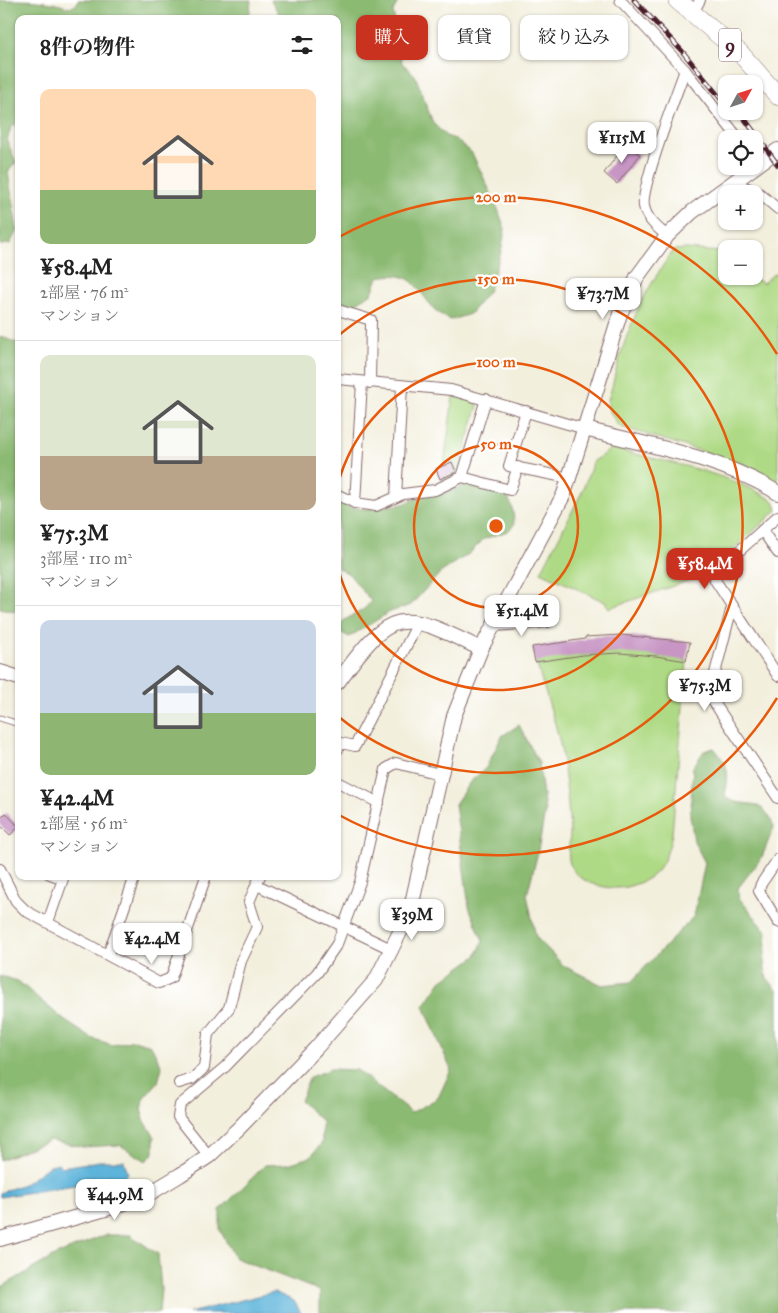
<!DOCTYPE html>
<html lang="ja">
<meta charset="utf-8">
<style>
body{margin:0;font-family:"IM FELL Great Primer","Noto Serif JP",serif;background:#f2f2f2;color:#222;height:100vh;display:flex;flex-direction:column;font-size:19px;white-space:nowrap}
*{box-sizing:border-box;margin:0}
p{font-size:16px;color:#767676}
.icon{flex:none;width:28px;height:28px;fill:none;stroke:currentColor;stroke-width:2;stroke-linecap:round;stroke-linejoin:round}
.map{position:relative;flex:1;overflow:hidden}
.side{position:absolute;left:15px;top:15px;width:326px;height:865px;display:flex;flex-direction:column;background:#fff;border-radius:10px;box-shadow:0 1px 4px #0004}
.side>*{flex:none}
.hud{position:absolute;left:356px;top:15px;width:346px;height:45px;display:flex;gap:10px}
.needle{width:32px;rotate:50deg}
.buttons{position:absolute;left:718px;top:75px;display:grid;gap:10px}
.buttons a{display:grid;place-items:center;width:45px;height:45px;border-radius:10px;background:#fff;box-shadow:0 1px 4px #0004;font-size:25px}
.price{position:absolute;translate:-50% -42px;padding:0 11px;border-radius:10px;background:#fff;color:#222;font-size:16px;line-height:32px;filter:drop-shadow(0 1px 2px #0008)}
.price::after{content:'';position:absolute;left:50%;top:30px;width:15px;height:11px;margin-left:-8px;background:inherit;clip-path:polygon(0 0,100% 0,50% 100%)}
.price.selected{background:#c8321e;color:#fff}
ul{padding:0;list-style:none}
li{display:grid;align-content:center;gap:10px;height:265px;padding:0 25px}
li+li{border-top:1px solid #e0e0e0}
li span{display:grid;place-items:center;height:155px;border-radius:10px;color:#555}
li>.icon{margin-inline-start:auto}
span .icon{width:90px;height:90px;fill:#fffc;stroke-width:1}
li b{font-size:21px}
h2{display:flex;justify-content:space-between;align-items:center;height:60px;padding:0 25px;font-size:21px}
.tag{padding:0 18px;border-radius:10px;background:#fff;box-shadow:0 1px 4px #0004;font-size:18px;line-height:45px}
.tag.selected{background:#c8321e;color:#fff}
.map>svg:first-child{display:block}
.green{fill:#afda85;stroke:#7c7c58}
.forest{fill:#8bba72;stroke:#6a6c4e}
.water{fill:#5db4da;stroke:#546a82}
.building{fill:#c896c5}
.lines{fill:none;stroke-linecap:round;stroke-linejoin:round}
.lane-casing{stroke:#856869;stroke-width:7}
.street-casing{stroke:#856869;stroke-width:12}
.secondary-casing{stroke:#856869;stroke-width:16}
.highway-casing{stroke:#856869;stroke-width:19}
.lane{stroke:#fff;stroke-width:5}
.street{stroke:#fff;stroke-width:10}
.secondary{stroke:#fff;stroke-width:14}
.highway{stroke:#fff;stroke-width:18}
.rail-casing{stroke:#4a1f2b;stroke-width:5}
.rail{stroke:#fff;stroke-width:3;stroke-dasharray:9;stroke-linecap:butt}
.ring{fill:none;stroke:#e8590c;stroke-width:2.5}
.labels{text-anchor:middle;stroke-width:4.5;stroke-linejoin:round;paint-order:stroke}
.shield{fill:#fff;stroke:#80626b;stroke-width:1}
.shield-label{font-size:19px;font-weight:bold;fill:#4a1f2b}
.centre{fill:#e8590c;stroke:#fff;stroke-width:2.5}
.ring-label{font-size:15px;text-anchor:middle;font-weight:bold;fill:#e8590c;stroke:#fff;stroke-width:4.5;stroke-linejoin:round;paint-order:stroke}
</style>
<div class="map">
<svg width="778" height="1313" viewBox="0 0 778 1313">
<rect width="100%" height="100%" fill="#fff"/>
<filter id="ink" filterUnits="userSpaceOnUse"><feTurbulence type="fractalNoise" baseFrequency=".02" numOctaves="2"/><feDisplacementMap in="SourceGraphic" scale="10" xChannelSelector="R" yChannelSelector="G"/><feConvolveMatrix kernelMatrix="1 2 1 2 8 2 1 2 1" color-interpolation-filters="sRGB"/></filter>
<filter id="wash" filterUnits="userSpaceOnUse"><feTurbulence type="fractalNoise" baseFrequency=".0096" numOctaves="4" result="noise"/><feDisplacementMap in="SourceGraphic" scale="20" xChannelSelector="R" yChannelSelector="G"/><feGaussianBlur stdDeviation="1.12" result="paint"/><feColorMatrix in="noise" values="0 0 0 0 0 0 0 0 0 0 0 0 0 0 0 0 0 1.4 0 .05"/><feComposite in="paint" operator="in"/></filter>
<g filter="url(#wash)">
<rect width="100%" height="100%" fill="#f3efdd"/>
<g class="green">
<path d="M686,249L719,252L726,256V276H749L763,283L775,273L778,274V484L741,463L618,426C615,420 609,412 608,405C607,399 612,389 613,383C624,334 644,290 674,250Z"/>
<polygon points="453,396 476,402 478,405 458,474 442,481"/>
<path d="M612,448C668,463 725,471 774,501L777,510L705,575L609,608L605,602L541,572L582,492L593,462Z"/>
<path d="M629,652L687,660L672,834C666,862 659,878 630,886C611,892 577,884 570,864C567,855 570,842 570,833C569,809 566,785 563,761C560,732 544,691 536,661L562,656Z"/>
</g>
<g class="forest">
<path d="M0,0C24,0 48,0 70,8L77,4L78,0H251L249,19H19V129L14,125L11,127L7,141L16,162L8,172L17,230L10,244L0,245Z"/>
<path d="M271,0H399L393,11L402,63L415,75L433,123L446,136L455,139L472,153L496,204L505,229L501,252L489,290L470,314L451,320C445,317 438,314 434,309C415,287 414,270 378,277L372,293L352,306L338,301V19H282Z"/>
<polygon points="0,336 19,344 19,612 0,608"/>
<path d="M469,484C500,486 514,493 514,525L508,531L484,539L470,553L440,573L411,605L390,612L349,637L342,633L339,626C345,615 362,616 371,601L349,574L338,568V501L348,507L366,509L404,504L424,495L444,493Z"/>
<path d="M519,725L539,763L545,812L537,856L527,895L536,937L564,966L602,985L631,982L694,916L705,863L694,841L690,815L693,767L704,751L714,748C730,767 729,773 725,796C742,812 761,791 774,827L762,857L738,888L739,898L767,932L764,963L767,978L778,991V1313H320V1291L235,1258L220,1230V1210L265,1165L288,1164L310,1157L322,1143V1121L300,1101L310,1077L331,1069L357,1070L411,1113L438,1098L451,1070L424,1006L441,981L476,956L483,941L469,907L455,804L470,782L486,768L502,736Z"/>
<polygon points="0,976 18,981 64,1020 91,1038 113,1045 134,1040 151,1045 162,1067 158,1082 144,1098 141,1109 144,1120 154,1136 154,1153 146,1161 120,1145 83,1147 50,1140 0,1160"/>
<polygon points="105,1235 130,1235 158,1254 161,1289 159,1313 0,1313 0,1288 56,1255"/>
</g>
<g class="water">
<polygon points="99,1161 124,1161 128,1173 125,1177 0,1197 0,1193 26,1183 49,1166 58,1163 62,1167"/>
<polygon points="274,1292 294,1301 301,1313 189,1313"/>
</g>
<g id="blocks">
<g class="building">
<polygon points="626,144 640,155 617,184 604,173"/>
<polygon points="452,462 456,472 440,479 436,469"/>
<polygon points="621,635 690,642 686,661 656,656 620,653 583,655 535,662 532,647 585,639 585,637"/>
<polygon points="6,813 19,827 10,835 0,825 0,819"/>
</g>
</g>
</g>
<g filter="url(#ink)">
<use href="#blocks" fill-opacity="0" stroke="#856869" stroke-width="1"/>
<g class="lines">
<defs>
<g id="lane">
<polyline points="0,718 19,724"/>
<polyline points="48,876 62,881"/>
</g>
<g id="street">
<polyline points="620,0 685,70 739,139"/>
<polyline points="693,13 700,0"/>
<polyline points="733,182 759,193 778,209"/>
<path d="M667,236C658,228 646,219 644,206C640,189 677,92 685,70"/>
<polyline points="338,310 371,320 370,383"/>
<polyline points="338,379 451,390 585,429"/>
<polyline points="362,382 355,503 376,506 403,494 435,490 462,477 510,490 518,467"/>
<polyline points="526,411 509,466 569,478"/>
<polyline points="462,477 486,399"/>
<polyline points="338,495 355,503"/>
<polyline points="396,497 402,386"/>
<polyline points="778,516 718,570 715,580 778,676"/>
<polyline points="762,530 778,553"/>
<polyline points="732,607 711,689 711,698 778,798"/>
<polyline points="494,626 548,622"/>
<polyline points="338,749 341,743 355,746 419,621"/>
<polyline points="338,782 379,803"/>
<polyline points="778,859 761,884 759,891 778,922"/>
<polyline points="0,869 16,901 26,911 159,983 171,978 206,876"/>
<polyline points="257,885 393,950"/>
<polyline points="48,922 64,876"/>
<polyline points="108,955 135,876"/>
<polyline points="179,1083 192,1079 204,1068 208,1034 229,1008 241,961 257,927 249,902 260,876"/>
<polyline points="209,1156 178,1117 180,1105 225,1067 317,973 337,944 360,882 386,769 396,763 440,774"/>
</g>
<g id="secondary">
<path d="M585,429C650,446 721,457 778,493"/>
<polyline points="0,672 19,678"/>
<path d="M338,682C392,607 400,609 481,649"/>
<polyline points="0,1239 116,1206 152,1192 180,1175 209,1156 239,1128 316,1048 376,980 410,912 454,716 481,649 564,494 620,314 637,277 667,236 692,212 778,150"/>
</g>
<polyline id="highway" points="677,0 740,53 778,96"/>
</defs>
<use href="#lane" class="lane-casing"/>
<use href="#street" class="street-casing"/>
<use href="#secondary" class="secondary-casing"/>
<use href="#highway" class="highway-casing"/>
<use href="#lane" class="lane"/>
<use href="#street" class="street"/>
<use href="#secondary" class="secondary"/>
<use href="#highway" class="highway"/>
<defs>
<g id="rail">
<polyline points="634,0 682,51 726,105"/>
<polyline points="739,111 778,165"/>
</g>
</defs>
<use href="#rail" class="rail-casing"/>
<use href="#rail" class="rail"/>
</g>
</g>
<g class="ring">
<circle cx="496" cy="526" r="82"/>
<path d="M338 484A164 164 0 1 1 338 568"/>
<path d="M339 335A247 247 0 1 1 339 717"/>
<path d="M777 698A329 329 0 0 1 339 815M339 237A329 329 0 0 1 777 354"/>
</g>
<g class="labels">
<rect class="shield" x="719" y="28.5" width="22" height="33" rx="4"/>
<g class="shield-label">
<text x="730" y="52">9</text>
</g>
</g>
<circle cx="496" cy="526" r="8" class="centre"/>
<g class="ring-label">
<text x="496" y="202">200 m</text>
<text x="496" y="284">150 m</text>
<text x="496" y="367">100 m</text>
<text x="496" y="449">50 m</text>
</g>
</svg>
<div class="buttons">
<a><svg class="needle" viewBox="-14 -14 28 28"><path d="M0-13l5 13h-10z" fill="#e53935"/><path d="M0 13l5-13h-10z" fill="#767676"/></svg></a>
<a><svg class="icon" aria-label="locate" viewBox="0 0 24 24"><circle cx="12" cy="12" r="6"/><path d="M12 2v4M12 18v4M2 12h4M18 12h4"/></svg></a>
<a>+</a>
<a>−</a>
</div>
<b class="price" style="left:622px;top:164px">¥115M</b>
<b class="price" style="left:603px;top:320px">¥73.7M</b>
<b class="price selected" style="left:705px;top:590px">¥58.4M</b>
<b class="price" style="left:522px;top:637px">¥51.4M</b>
<b class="price" style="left:705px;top:712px">¥75.3M</b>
<b class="price" style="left:412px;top:941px">¥39M</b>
<b class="price" style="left:152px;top:965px">¥42.4M</b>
<b class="price" style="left:115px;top:1221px">¥44.9M</b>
<div class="hud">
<a class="tag selected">購入</a>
<a class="tag">賃貸</a>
<a class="tag">絞り込み</a>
</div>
<section class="side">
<h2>8件の物件<svg class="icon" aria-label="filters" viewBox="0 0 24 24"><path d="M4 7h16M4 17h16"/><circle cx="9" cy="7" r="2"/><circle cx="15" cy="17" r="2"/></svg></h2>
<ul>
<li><span style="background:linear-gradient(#ffd9b3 65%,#8fb573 0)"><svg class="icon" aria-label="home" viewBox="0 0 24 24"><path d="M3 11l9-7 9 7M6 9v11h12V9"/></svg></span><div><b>¥58.4M</b><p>2部屋 · 76 m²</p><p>マンション</p></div></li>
<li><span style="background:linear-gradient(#dfe7d0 65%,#b9a48a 0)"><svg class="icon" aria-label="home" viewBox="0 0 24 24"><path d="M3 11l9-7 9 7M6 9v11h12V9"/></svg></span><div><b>¥75.3M</b><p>3部屋 · 110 m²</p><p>マンション</p></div></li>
<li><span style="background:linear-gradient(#c9d6e8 60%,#8fb573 0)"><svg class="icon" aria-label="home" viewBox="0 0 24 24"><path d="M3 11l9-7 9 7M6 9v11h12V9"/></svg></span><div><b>¥42.4M</b><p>2部屋 · 56 m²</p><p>マンション</p></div></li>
</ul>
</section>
</div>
